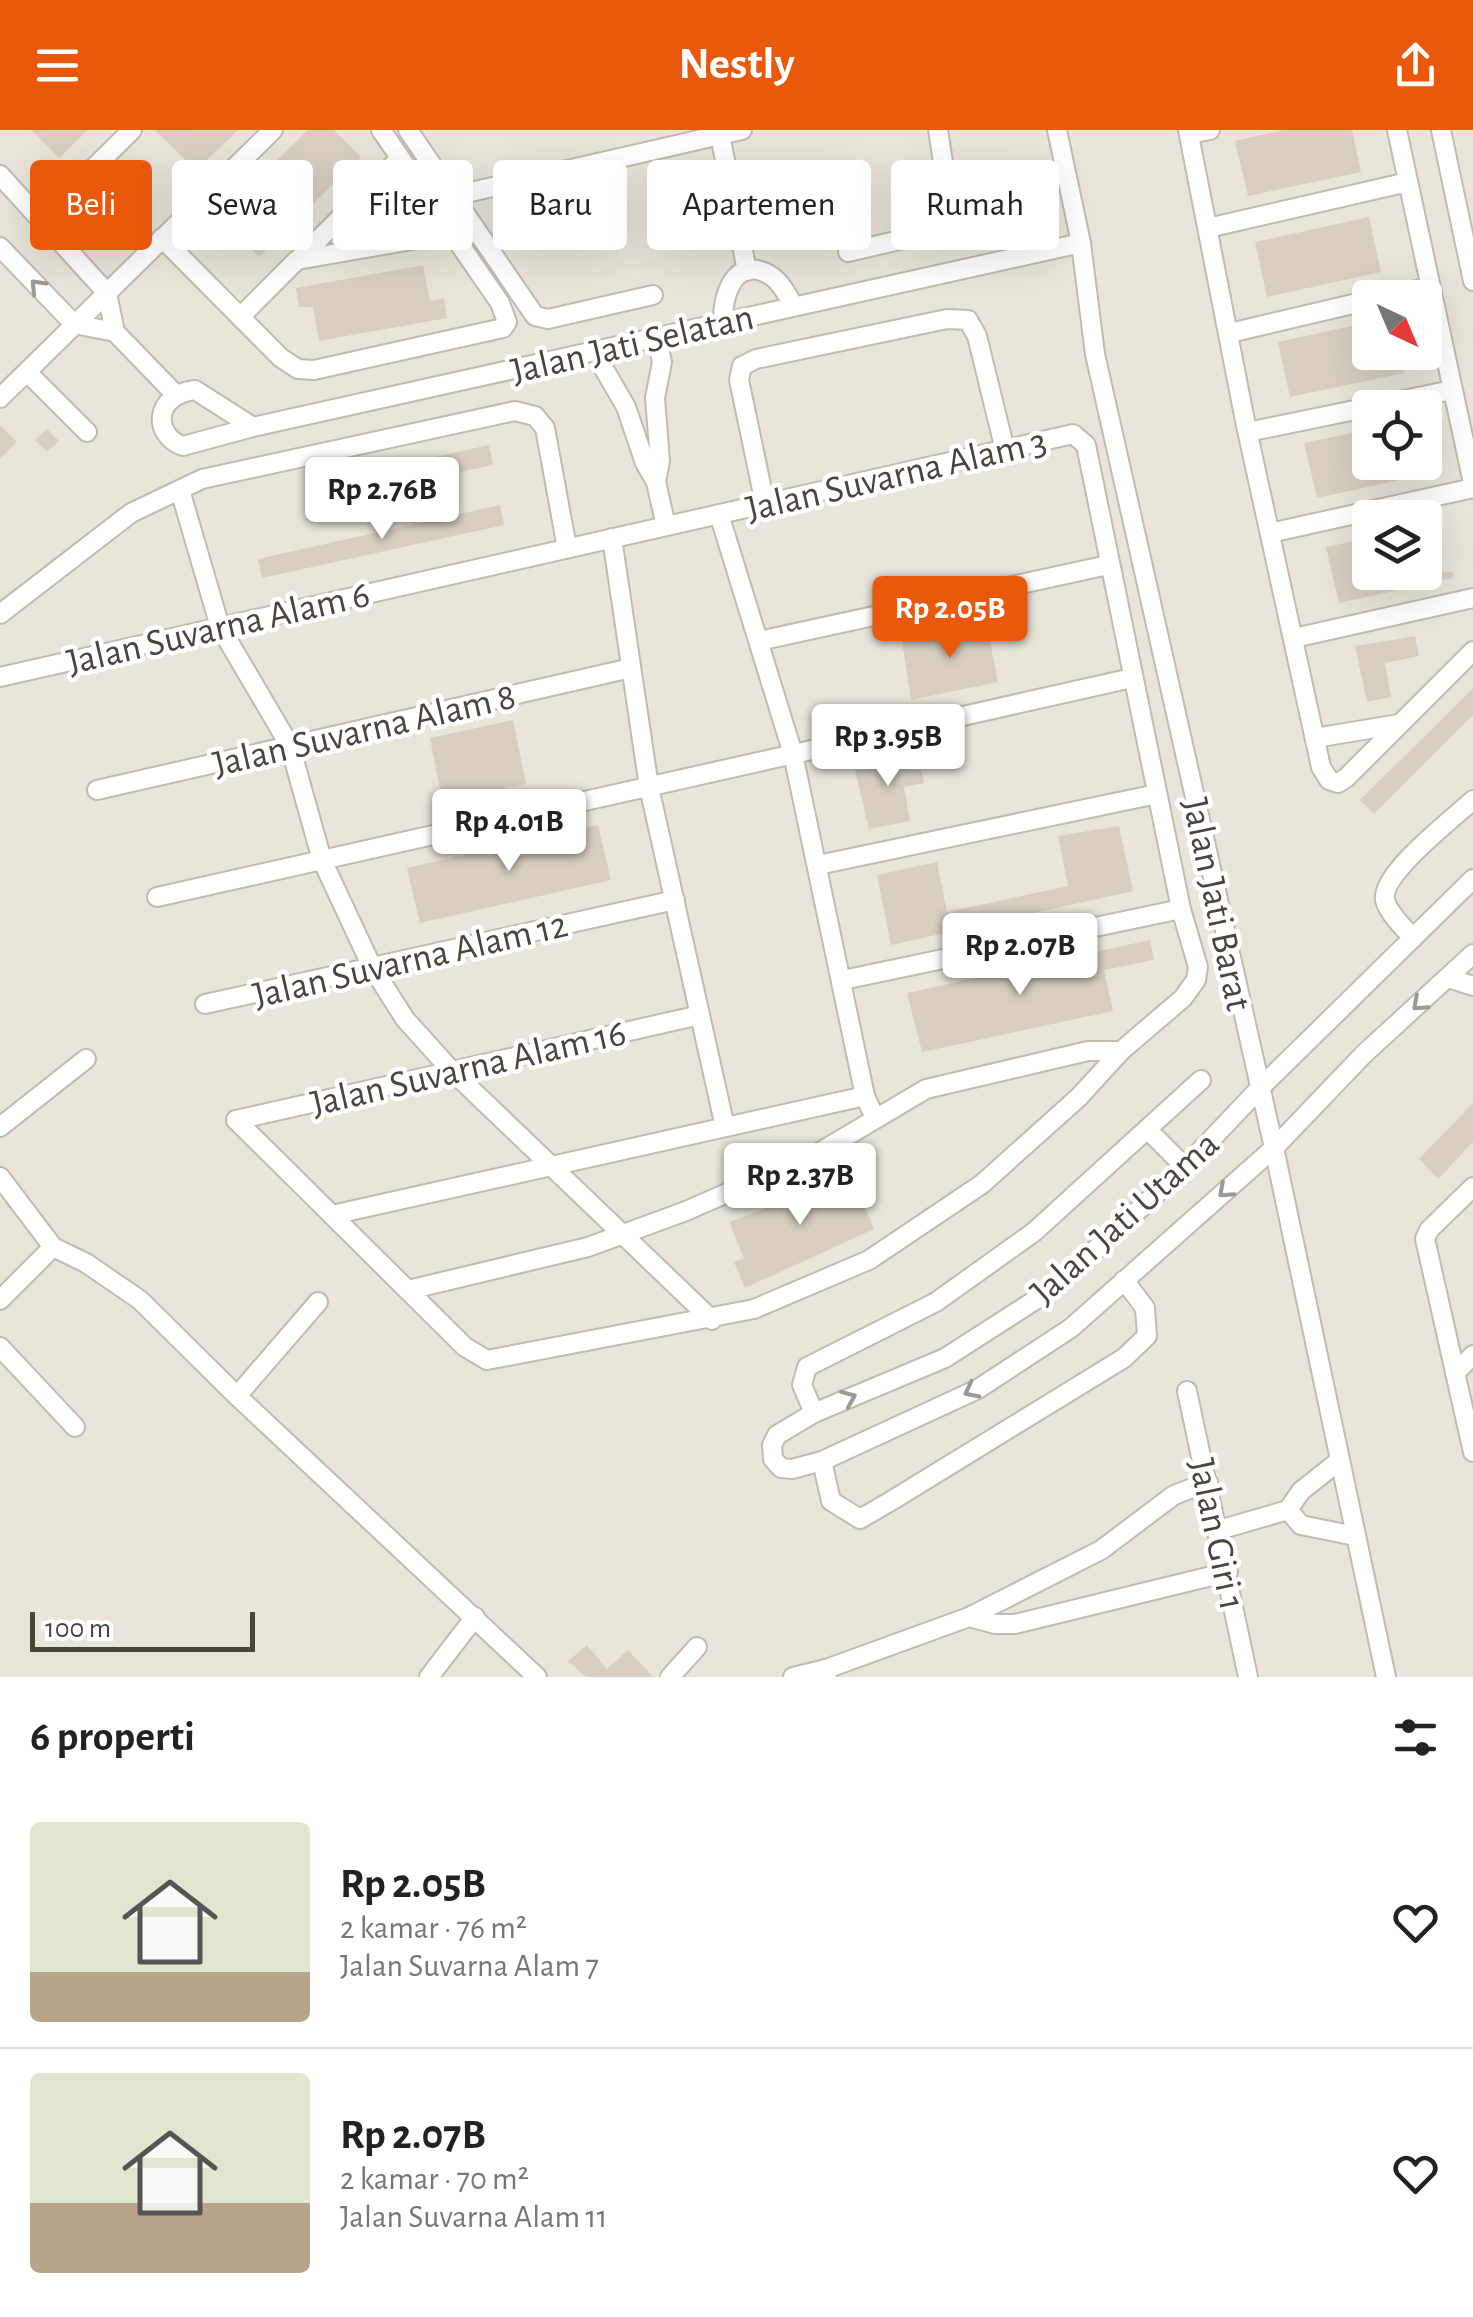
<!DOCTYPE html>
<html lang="id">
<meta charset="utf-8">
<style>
body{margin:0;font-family:"Alegreya Sans",sans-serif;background:#f2f2f2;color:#222;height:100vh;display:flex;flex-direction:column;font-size:38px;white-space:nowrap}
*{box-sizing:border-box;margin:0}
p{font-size:32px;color:#767676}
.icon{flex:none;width:55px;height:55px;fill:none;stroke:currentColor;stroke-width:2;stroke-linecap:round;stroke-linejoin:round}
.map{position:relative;height:1547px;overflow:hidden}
.side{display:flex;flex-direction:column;background:#fff;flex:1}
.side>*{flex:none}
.hud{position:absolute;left:30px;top:30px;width:1415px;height:90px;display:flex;gap:20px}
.needle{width:65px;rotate:136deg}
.controls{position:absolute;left:1352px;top:150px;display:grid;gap:20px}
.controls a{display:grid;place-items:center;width:90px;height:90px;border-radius:10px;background:#fff;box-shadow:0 10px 40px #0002;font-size:50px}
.scale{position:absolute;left:30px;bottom:25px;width:225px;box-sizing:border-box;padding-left:10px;border:5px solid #4b4439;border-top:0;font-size:28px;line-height:35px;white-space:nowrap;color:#4b4439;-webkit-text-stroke:8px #fff;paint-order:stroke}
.price{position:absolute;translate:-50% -85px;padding:0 22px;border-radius:10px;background:#fff;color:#222;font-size:32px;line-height:65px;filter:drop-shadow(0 2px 5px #0008)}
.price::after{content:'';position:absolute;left:50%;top:60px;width:30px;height:22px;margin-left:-15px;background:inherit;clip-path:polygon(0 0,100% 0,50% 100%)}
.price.on{background:#ea580c;color:#fff}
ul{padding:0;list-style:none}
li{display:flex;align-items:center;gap:30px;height:250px;padding:0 30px}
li+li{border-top:2px solid #e0e0e0}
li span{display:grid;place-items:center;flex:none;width:280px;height:200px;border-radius:10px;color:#555}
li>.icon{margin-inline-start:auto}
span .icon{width:120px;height:120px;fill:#fffc;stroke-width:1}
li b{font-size:42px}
h2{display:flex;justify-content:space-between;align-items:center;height:120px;padding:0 30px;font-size:42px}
.chip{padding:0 35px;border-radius:10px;background:#fff;box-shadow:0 10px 40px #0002;font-size:35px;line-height:90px}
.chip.on{background:#ea580c;color:#fff}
header{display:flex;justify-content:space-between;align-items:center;height:130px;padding:0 30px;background:#ea580c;color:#fff;font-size:45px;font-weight:700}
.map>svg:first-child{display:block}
.residential{fill:#eae5da;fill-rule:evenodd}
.building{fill:#d8cfc1}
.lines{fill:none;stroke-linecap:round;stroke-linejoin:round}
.minor-casing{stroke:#c2bbae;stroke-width:22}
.minor{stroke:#fff;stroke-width:18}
.oneway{stroke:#9c9892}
.labels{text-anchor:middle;stroke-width:9;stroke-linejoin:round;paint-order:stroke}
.street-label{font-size:38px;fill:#4b4439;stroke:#fff}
</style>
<header><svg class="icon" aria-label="menu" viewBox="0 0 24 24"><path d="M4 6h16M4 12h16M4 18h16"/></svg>Nestly<svg class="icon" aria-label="share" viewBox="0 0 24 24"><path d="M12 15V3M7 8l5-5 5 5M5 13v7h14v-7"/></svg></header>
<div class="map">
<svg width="1473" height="1547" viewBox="0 0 1473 1547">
<rect width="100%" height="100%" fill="#f6f3ec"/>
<path class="residential" d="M0,0H1473V1547H0ZM1370,168H1425V222H1370ZM1370,278H1425V332H1370ZM1370,388H1425V442H1370Z"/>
<g class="building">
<polygon points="31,0 88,0 59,28"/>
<polygon points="155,0 238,0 196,41"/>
<polygon points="308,0 334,0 361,27 259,127 219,87"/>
<polygon points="1284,0 1352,0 1361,42 1248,66 1235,11"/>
<polygon points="1369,87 1381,142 1267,167 1255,112"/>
<polygon points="423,135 430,171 444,168 447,188 319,211 313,177 299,177 296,158"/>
<polygon points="1370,192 1370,230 1400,223 1404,243 1290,267 1278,212"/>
<polygon points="0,295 17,312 0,329"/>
<polygon points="47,299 59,311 47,322 35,310"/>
<polygon points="1370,299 1370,332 1415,332 1418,346 1317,368 1304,313"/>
<polygon points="489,315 493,335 341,368 337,349"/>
<polygon points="500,375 504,395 262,448 258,429"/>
<polygon points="1370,408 1370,442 1425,442 1425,434 1436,431 1438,442 1453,442 1453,448 1339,473 1326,417"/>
<polygon points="986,492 998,552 911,570 902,511 943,504 942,498"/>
<polygon points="1415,506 1419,526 1385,533 1391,567 1367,572 1355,516"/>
<polygon points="1473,558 1473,585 1374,684 1360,670"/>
<polygon points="513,590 526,654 442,670 430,608"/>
<polygon points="918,623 924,653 904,657 910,691 869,699 854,636"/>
<polygon points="598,695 611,750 420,793 407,738"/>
<polygon points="1119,696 1133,761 891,815 877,745 937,732 947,782 1068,756 1058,706"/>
<polygon points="1150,810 1154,830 1104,840 1113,881 922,922 907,863"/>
<polygon points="1473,973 1473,1012 1438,1049 1419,1029"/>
<polygon points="848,1038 874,1099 745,1158 734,1132 744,1128 729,1092 792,1068"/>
<polygon points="587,1515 607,1539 628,1520 653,1547 586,1547 568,1531"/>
</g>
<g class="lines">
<defs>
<g id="minor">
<polyline points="408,0 535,186 548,189 653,165"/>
<polyline points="1057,0 1081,113 1095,224 1274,1018 1386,1547"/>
<polyline points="1188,0 1245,291 1321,637 1329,650 1338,653 1346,648 1473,521"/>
<polyline points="1397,0 1473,353"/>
<polyline points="1441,0 1473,151"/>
<polyline points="1190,4 1210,0"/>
<polyline points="720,5 747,141"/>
<polyline points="0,45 107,163 115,202 175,264"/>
<polyline points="453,66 742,0"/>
<polyline points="42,89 132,0"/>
<polyline points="1208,98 1408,52"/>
<polyline points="162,108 281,228 298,239 314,240 503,198 507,192 500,173 381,0"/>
<polyline points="0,117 74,194 115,202"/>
<polyline points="848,122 939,101 947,96 951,84 938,0"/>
<polyline points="298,130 400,28"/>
<polyline points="1382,168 1429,157"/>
<polyline points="240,187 297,130 452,103"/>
<path d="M723,192C722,167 734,126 768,144C780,150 787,165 794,176"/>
<polyline points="1230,203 1370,170"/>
<polyline points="601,222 604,239 626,277 645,333 656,352 666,396"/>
<polyline points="27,242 87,302"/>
<polyline points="0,268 273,0"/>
<path d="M253,297L195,260C153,265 153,306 183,316L253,297L1081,113"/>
<polyline points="1248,302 1452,260"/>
<polyline points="656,352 660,331 655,268 662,232 657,208"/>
<polyline points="180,360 220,497 290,616 322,730 372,837 405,889 451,940 712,1190"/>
<polyline points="765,374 739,250 742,236 756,229 947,189 968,190 977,206 1005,320"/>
<polyline points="719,384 793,624 865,966 875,988"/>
<polyline points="1270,403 1473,358"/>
<polyline points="612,408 649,657 725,997"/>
<polyline points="0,484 131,383 202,349 515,281 535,286 545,298 567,418"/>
<polyline points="1294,508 1473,468"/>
<polyline points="759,511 1108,435"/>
<polyline points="0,547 1073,304 1086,315 1181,779 1198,837 1196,850 1183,868 1121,921 1079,967 982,1054 869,1130 754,1179 487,1230 465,1217 236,990"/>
<polyline points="1315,608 1399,594"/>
<polyline points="97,660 631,538"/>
<polyline points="818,735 1157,664"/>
<polyline points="1473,749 1259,959 1185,1037 1054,1158 945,1228 814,1283 777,1305 772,1315 773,1329 781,1338 792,1339 822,1331 978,1259 1071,1198 1274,1018 1364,924 1473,824"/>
<polyline points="157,767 1132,548"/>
<path d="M1413,808C1404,798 1388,783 1385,770C1380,744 1454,688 1473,670"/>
<polyline points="1448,848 1473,856"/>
<polyline points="843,850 1181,779"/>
<polyline points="205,874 675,770"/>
<polyline points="236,990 700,885"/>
<polyline points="0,997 86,929"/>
<polyline points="1147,999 1185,1037"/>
<polyline points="0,1047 53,1117 86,1133 140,1170 237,1266 537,1547"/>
<polyline points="1473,1057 1429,1100 1425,1109 1473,1322"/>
<polyline points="332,1085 865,966"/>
<polyline points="408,1160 588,1117 686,1081 820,1022 926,959 1088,921 1121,921"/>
<polyline points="0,1170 53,1117"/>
<polyline points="0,1217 75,1297"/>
<polyline points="1455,1243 1473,1225"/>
<polyline points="1187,1261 1248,1547"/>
<polyline points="237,1266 318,1172"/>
<polyline points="814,1283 802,1255 807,1237 936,1172 1034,1102 1201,950"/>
<polyline points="822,1331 831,1371 860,1389 891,1371 1124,1228 1147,1206 1145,1178 1124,1150"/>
<polyline points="1339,1331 1301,1361 1288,1380 1301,1395 1355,1406"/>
<polyline points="1219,1400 1288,1380"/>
<polyline points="969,1487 995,1494 1015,1494 1228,1442"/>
<polyline points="429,1547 475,1487"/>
<polyline points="670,1547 697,1517"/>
<polyline points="793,1547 826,1539"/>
<polyline points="827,1547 826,1539 969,1487 1101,1420 1174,1365 1208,1352"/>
</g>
</defs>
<use href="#minor" class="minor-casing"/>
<use href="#minor" class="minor"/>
</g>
<defs><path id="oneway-chevron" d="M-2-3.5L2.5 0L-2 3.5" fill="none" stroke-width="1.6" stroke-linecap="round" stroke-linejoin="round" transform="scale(2.5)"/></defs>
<g class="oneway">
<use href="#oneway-chevron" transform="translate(37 156) rotate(-134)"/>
<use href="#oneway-chevron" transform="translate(1419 874) rotate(138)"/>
<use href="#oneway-chevron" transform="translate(1225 1061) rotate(138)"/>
<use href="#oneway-chevron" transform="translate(971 1261) rotate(153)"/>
<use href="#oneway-chevron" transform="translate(849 1268) rotate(-23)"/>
</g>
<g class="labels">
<g class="street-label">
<text transform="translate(632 213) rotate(-13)" y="13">Jalan Jati Selatan</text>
<text transform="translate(896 344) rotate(-13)" y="13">Jalan Suvarna Alam 3</text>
<text transform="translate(218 497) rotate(-13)" y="13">Jalan Suvarna Alam 6</text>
<text transform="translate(364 599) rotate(-13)" y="13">Jalan Suvarna Alam 8</text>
<text transform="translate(1218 774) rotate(78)" y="13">Jalan Jati Barat</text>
<text transform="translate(410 829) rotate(-13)" y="13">Jalan Suvarna Alam 12</text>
<text transform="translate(468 937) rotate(-13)" y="13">Jalan Suvarna Alam 16</text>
<text transform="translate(1124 1087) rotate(-42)" y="13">Jalan Jati Utama</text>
<text transform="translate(1218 1404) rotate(78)" y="13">Jalan Giri 1</text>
</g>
</g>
</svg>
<div class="controls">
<a><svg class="needle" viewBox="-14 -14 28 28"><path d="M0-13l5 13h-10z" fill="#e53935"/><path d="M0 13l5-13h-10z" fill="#767676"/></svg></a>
<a><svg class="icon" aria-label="locate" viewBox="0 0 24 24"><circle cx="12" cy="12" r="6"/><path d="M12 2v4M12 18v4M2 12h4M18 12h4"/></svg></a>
<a><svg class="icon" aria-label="layers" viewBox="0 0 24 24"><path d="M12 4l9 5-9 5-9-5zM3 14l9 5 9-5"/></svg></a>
</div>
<div class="scale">100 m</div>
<b class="price" style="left:382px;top:412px">Rp 2.76B</b>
<b class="price on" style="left:950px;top:531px">Rp 2.05B</b>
<b class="price" style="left:888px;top:659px">Rp 3.95B</b>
<b class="price" style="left:509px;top:744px">Rp 4.01B</b>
<b class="price" style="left:1020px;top:868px">Rp 2.07B</b>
<b class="price" style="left:800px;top:1098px">Rp 2.37B</b>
<div class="hud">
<a class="chip on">Beli</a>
<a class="chip">Sewa</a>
<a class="chip">Filter</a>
<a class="chip">Baru</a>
<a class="chip">Apartemen</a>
<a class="chip">Rumah</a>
</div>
</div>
<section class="side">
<h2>6 properti<svg class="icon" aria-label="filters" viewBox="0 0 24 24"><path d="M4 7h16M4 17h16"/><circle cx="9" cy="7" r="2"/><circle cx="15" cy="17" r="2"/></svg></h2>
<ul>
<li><span style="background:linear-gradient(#dfe7d0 75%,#b9a48a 0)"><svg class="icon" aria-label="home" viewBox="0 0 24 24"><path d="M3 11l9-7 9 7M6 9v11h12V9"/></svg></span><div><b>Rp 2.05B</b><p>2 kamar · 76 m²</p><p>Jalan Suvarna Alam 7</p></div><svg class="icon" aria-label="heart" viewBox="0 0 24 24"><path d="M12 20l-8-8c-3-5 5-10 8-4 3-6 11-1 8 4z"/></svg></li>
<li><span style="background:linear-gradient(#dfe7d0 65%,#b9a48a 0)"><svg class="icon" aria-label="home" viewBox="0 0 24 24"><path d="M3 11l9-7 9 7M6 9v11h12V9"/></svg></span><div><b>Rp 2.07B</b><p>2 kamar · 70 m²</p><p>Jalan Suvarna Alam 11</p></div><svg class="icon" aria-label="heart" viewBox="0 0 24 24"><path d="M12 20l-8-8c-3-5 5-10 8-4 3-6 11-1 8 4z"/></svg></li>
</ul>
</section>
